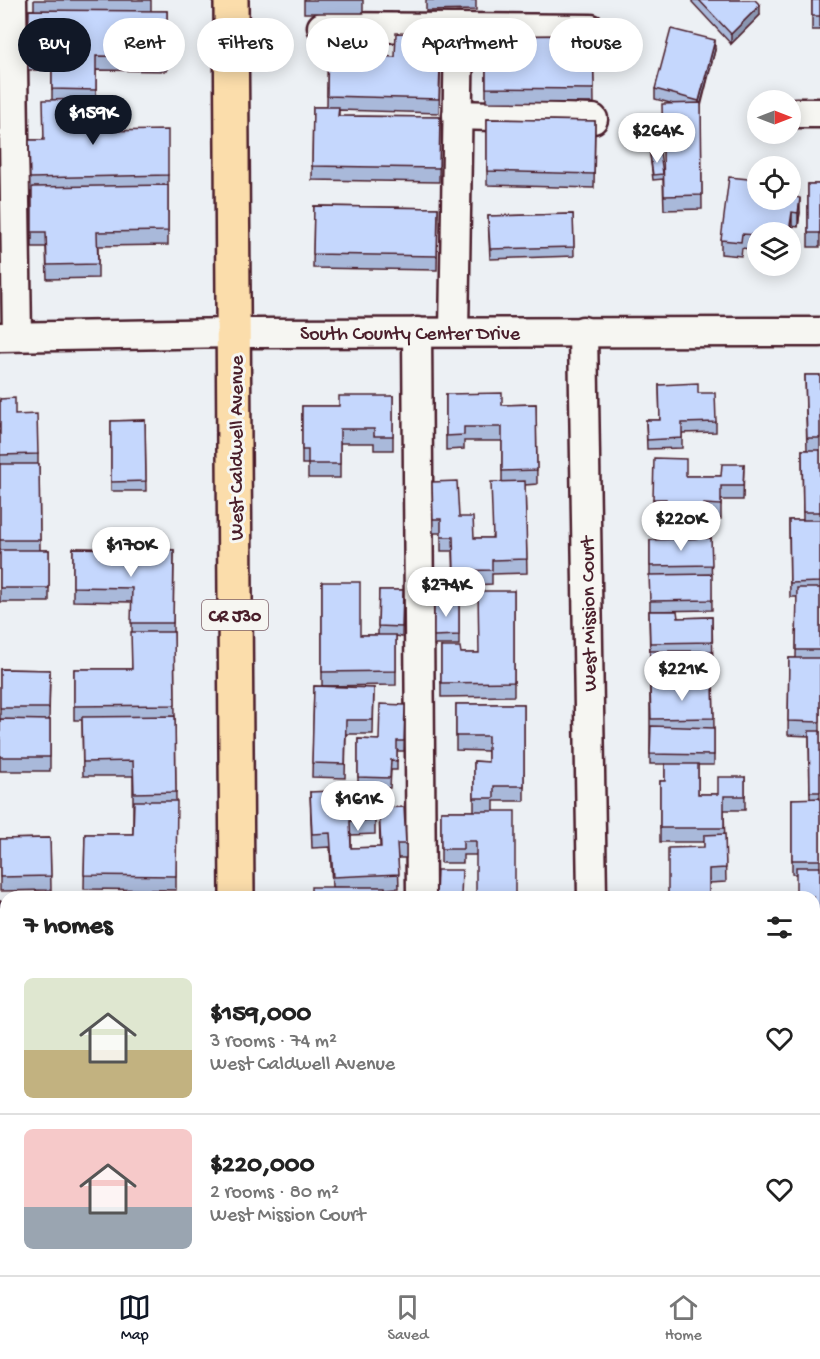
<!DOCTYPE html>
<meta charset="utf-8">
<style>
body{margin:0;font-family:"Gochi Hand",sans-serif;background:#f2f2f2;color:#222;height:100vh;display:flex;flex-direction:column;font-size:22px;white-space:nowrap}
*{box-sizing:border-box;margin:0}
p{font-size:20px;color:#767676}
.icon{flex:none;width:33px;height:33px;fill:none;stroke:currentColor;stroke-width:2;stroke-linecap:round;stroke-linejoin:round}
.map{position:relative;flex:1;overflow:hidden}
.details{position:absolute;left:0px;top:891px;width:820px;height:384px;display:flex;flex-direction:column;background:#fff;border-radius:18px 18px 0 0;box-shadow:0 3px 15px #0003}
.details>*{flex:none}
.guide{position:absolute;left:18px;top:18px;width:784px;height:54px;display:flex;gap:12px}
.needle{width:39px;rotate:90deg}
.fabs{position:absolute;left:747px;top:90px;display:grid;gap:12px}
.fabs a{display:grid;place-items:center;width:54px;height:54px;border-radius:50%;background:#fff;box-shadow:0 3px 15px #0003;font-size:30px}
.price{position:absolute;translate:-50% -51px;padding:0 14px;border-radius:21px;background:#fff;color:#222;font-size:20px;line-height:39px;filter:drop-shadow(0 2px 3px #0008)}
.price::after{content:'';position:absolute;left:50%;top:36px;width:18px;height:14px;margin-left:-9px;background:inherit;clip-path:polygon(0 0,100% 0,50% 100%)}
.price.active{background:#111827;color:#fff}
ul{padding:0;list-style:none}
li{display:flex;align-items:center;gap:18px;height:150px;padding:0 24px}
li+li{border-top:2px solid #e0e0e0}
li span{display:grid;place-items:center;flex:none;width:168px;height:120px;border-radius:9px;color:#555}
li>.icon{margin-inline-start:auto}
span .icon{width:72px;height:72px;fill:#fffc;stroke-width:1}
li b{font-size:26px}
h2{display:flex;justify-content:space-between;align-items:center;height:72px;padding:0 24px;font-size:26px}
.chip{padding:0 21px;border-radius:27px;background:#fff;box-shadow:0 3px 15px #0003;font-size:21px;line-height:54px}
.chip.active{background:#111827;color:#fff}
.tabs{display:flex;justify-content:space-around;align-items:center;height:84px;border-top:2px solid #e0e0e0;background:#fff;font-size:16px;color:#767676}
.tabs a{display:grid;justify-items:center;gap:3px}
.tabs .active{color:#111827}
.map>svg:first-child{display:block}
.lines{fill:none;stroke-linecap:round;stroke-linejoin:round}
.minor-casing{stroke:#4a1f2b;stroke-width:33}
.major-casing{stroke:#4a1f2b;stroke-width:38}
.minor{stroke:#f6f6f2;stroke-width:28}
.major{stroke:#fbddab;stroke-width:33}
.wall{fill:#a9b9da;stroke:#4a1f2b;stroke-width:1.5}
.shaded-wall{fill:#8a96b1;stroke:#4a1f2b;stroke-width:1.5}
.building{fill:#c5d7fd;stroke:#4a1f2b;stroke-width:1.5}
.labels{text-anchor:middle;stroke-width:6;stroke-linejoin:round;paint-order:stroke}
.shield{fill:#f6f6f2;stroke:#7e6067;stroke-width:1.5}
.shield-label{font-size:18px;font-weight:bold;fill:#4a1f2b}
.street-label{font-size:20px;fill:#4a1f2b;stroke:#f6f6f2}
</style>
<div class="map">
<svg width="820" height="1275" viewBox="0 0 820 1275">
<rect width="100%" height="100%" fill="#ecf0f4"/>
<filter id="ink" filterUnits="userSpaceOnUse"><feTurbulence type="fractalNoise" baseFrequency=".0167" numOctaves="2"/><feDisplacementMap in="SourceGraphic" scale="12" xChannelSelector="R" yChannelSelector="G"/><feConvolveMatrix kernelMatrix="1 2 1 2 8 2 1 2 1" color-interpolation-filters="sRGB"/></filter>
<g filter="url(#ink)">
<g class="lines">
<defs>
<g id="minor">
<polyline points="12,0 17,336"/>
<polyline points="322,27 591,29"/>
<polyline points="796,113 820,113"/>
<polyline points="457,115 593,119"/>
<polyline points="583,331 592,897"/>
<polyline points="417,332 421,897"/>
<polyline points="454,332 459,28"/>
<polyline points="0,337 234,333 820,332"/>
<polyline points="0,1017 6,1017"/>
<polyline points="424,1269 424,1275"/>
<polyline points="594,1269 594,1275"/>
</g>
<g id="major">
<polyline points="231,0 237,897"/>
<polyline points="242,1269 242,1275"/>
</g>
</defs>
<use href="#minor" class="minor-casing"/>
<use href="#major" class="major-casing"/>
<use href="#minor" class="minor"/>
<use href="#major" class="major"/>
</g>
<g class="wall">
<polygon points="34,0 151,0 151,11 167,11 167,71 96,70 96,131 168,175 168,245 98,246 98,278 47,279 46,247 32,247 32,192 30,192 29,140 43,140 52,99 52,70 28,70 29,10 34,10"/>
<rect x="304" y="0" width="59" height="13"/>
<polygon points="426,0 476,0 476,10 426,11"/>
<polygon points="692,0 755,0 760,15 731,44 692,2"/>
<rect x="812" y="0" width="8" height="30"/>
<polygon points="328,27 338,37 374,56 395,57 441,48 439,113 339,110 339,116 440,117 439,182 312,180 313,107 327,107"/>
<polygon points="593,35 594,103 486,102 486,36"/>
<polygon points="715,50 701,106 702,209 664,210 663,179 653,180 650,154 663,172 674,104 655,99 655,89"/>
<polygon points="487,119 595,121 594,188 487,185"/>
<rect x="808" y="184" width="12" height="63"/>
<polygon points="758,200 800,212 798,227 792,226 790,238 790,232 758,232 758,250 742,248 741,256 721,254 721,240"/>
<polygon points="314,206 438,208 437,270 313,268"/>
<polygon points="573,214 574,256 490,259 488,216"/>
<polygon points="805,375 820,375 820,1089 814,1089 814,897 796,874 792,874 792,799 810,799 809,736 788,735 789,658 796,658 797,597 790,597 789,520 803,520 802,450 807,450"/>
<polygon points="659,385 698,393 716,422 716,432 682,433 682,448 647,449 646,420 660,420"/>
<polygon points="446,394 502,405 536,404 537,484 525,485 527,573 492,574 492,584 454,586 453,551 441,551 441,533 433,533 432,482 474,538 492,538 502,482 502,441 464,441 464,449 446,450"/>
<polygon points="393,396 393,450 374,450 374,443 340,443 340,478 308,478 308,464 302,464 302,406 339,406"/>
<polygon points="0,399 15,415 38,454 38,464 39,464 40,550 49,550 49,602 0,602"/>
<polygon points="145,420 146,491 111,491 111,421"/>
<polygon points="744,464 743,500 721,500 721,519 704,518 704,527 666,526 666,513 653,513 653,499 686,476 721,476"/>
<polygon points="711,538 712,610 650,611 650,540"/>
<polygon points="73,548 174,550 173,632 174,632 176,801 176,890 84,889 85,834 133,834 133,776 83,776 82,720 74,720 74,669 132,669 132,602 73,601"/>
<polygon points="322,582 360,635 378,635 379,590 403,590 402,637 396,636 396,685 322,686"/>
<polygon points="514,591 514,696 441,697 441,647 461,653 479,653"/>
<rect x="434" y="600" width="25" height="45"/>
<polygon points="649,611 678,618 712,617 714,728 714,765 698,765 698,794 718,794 745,777 745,810 724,810 726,882 709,883 704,842 660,842 660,781 665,781 665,764 650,764 650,661"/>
<polygon points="0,669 50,670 49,720 50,720 50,771 0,771"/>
<polygon points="314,686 374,688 373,734 346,734 345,778 312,777"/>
<polygon points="456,704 524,704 524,801 494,801 494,811 476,855 463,855 463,863 441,863 441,811 474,811 474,761 488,762 488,751 456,750"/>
<polygon points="405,705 404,751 397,751 397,770 391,770 390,788 358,787 358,739 379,740"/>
<polygon points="310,792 375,820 375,834 351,835 351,848 380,847 379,808 406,844 406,858 398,858 399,888 385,889 332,887 330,847 312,848"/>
<polygon points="50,838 51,890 0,891 0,839"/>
<polygon points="0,901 6,901 6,953 0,954"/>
<rect x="0" y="1060" width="6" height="79"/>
<polygon points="820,1096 820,1172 814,1166 814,1101"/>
<polygon points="0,1230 17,1269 17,1275 0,1275"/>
<rect x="24" y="1269" width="28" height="6"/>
<polygon points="765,1269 814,1269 820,1275 765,1275"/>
</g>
<g class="shaded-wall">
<polygon points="760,5 760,15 731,44 731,34"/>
<polygon points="715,40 715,50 699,111 699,101"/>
<polygon points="800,198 800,212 798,227 798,213"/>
<polygon points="792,212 792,226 790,238 790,232 789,232"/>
</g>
<g class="building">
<polygon points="699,0 755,0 760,5 731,34"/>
<rect x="812" y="0" width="8" height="16"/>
<polygon points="29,10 167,11 167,57 96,56 96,90 52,89 52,56 28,56"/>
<polygon points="328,27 338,27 338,37 374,38 373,56 395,57 396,33 441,34 439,99 327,96"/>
<polygon points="671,29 715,40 699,101 655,89"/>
<polygon points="593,35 594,89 486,88 486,36"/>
<polygon points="96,99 96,131 168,130 168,175 30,178 29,140 44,140 43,100"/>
<polygon points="701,103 702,195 664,196 662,104"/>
<polygon points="313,107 339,107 338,116 440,117 439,168 312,166"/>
<polygon points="487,119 595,121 594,174 487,171"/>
<polygon points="660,152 663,174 653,175 650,154"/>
<polygon points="729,177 758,180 758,200 790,200 790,196 800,198 798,213 792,212 789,232 758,232 758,235 742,234 741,242 721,240"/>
<rect x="808" y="184" width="12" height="49"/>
<polygon points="168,185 168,231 97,232 98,264 47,265 46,232 32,232 32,187"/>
<polygon points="314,206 438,208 437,256 313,254"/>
<polygon points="573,214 574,247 490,249 488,216"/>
<polygon points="805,375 820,375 820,438 807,438"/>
<polygon points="698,383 698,393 715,393 716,422 682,423 682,438 647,440 646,420 660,420 659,385"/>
<polygon points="502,393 502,405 536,404 537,470 502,471 502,427 464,427 464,435 446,436 446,394"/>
<polygon points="339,396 393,396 393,436 374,436 374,429 340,429 340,464 308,464 308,450 302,450 302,406 339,406"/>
<polygon points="15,398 15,415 37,414 38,454 0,455 0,399"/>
<polygon points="145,420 146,481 111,482 111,421"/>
<polygon points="802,450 820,450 820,512 803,512"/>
<polygon points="654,458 686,459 686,476 721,476 722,464 744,464 743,486 721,486 721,505 704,504 704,513 666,512 666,499 653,499"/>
<polygon points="0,464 39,464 40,540 0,540"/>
<polygon points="457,481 459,517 473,517 474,538 493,538 491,482 525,481 527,559 492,560 492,570 454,571 453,537 441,537 441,519 433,519 432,482"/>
<polygon points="789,520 820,520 820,582 790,583"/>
<polygon points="711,538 712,565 650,566 650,540"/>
<polygon points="73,548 174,550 173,623 131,623 132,588 73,587"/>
<rect x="0" y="550" width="49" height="38"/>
<polygon points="712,574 712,600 650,601 649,575"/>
<polygon points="322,582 360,582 360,635 396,635 396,671 322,672"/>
<polygon points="797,588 820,588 820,650 796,650"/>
<polygon points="379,590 403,590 402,627 378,626"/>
<polygon points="478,591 514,591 514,682 441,683 441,647 460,647 461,653 479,653"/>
<polygon points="434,600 459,600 459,635 434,636"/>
<polygon points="649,611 677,611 678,618 712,617 712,642 650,643"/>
<polygon points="131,632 174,632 175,705 74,706 74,669 132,669"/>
<rect x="650" y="651" width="62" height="26"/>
<polygon points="789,658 820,658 820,722 788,721"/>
<polygon points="0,669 50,670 49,708 0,708"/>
<polygon points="314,686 374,688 373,720 346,720 345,764 312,763"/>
<polygon points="713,686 714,718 651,719 650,687"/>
<polygon points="380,704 405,705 404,741 397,741 397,761 391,760 390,778 358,777 358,739 379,740"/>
<polygon points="456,704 524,704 524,786 494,786 494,798 474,798 474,761 488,762 488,736 456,736"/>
<polygon points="175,716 176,792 134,793 133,761 83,762 82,717"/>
<polygon points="0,719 50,720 50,757 0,757"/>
<polygon points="651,726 714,728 714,755 650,754"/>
<polygon points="809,731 820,731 820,792 810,792"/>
<polygon points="665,764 698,764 698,794 718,794 718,777 745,777 745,796 724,796 724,828 660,828 660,781 665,781"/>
<polygon points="374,789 375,820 350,821 351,848 381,847 379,808 404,807 406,844 397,844 399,874 333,877 330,833 312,834 310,792"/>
<polygon points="820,798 820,860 792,860 792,799"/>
<polygon points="134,801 177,801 176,876 84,875 85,834 133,834"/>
<polygon points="441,811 515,811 515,897 476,897 476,841 463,841 463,849 441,849"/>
<polygon points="725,834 726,868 709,869 709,897 668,897 668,848 704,847 704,835"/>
<polygon points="50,838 51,876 0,877 0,839"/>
<polygon points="796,867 820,867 820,931 814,931 814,897 796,897"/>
<polygon points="437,870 462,870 461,897 436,897"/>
<rect x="311" y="887" width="74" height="10"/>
<polygon points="0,901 6,901 6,939 0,940"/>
<polygon points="814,939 820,939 820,999 814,1000"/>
<polygon points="814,1007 820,1008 820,1075 814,1075"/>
<rect x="0" y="1060" width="6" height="65"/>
<polygon points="820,1096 820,1158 814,1152 814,1101"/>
<polygon points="814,1226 820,1226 820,1275 794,1275 794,1269 814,1269"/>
<polygon points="0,1230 6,1230 6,1269 17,1269 17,1271 0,1271"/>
<rect x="307" y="1269" width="56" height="6"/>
<rect x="382" y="1269" width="20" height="6"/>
<rect x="672" y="1269" width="78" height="6"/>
<polygon points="516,1271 516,1275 456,1275 456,1272"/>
</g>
</g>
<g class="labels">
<rect class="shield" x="202" y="600" width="66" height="30" rx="4.5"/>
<g class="shield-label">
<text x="235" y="621">CR J30</text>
</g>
<g class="street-label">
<text x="410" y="339">South County Center Drive</text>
<text transform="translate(235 448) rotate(-90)" y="7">West Caldwell Avenue</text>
<text transform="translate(587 614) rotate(-91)" y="7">West Mission Court</text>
</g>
</g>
</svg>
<div class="fabs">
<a><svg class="needle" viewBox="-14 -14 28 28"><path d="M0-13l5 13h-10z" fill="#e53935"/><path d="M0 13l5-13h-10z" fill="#767676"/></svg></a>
<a><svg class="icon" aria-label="locate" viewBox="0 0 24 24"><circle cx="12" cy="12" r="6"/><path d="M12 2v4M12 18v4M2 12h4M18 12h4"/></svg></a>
<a><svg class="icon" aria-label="layers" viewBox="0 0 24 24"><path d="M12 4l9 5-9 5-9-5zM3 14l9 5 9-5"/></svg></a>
</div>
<b class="price active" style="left:93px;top:146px">$159K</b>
<b class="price" style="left:657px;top:164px">$264K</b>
<b class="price" style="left:681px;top:552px">$220K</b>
<b class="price" style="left:131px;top:578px">$170K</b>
<b class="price" style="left:446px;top:618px">$274K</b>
<b class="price" style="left:682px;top:702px">$221K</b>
<b class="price" style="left:358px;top:832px">$161K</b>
<div class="guide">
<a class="chip active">Buy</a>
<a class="chip">Rent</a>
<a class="chip">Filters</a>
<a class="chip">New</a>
<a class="chip">Apartment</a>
<a class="chip">House</a>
</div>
<section class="details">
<h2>7 homes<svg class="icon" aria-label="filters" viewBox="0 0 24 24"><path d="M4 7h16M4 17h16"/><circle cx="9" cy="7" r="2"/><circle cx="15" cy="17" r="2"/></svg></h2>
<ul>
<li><span style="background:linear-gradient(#dfe7d0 60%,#c2b280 0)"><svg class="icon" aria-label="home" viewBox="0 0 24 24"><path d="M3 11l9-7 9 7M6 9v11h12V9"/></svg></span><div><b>$159,000</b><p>3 rooms · 74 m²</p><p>West Caldwell Avenue</p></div><svg class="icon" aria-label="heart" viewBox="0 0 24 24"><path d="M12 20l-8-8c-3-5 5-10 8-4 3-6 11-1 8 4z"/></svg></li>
<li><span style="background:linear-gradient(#f6c9c9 65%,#9aa5b1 0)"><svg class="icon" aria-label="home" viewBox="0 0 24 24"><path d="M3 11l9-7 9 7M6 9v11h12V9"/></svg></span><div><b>$220,000</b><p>2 rooms · 80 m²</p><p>West Mission Court</p></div><svg class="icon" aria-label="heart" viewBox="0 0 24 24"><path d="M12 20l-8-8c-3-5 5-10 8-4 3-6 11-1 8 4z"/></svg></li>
</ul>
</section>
</div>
<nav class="tabs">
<a class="active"><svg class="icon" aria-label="map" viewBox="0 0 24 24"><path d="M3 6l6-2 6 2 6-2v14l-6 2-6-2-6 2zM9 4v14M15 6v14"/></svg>Map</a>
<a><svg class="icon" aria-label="saved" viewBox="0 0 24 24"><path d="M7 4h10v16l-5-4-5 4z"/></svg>Saved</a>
<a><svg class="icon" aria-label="home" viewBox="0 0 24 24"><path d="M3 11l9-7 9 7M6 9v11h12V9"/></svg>Home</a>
</nav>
